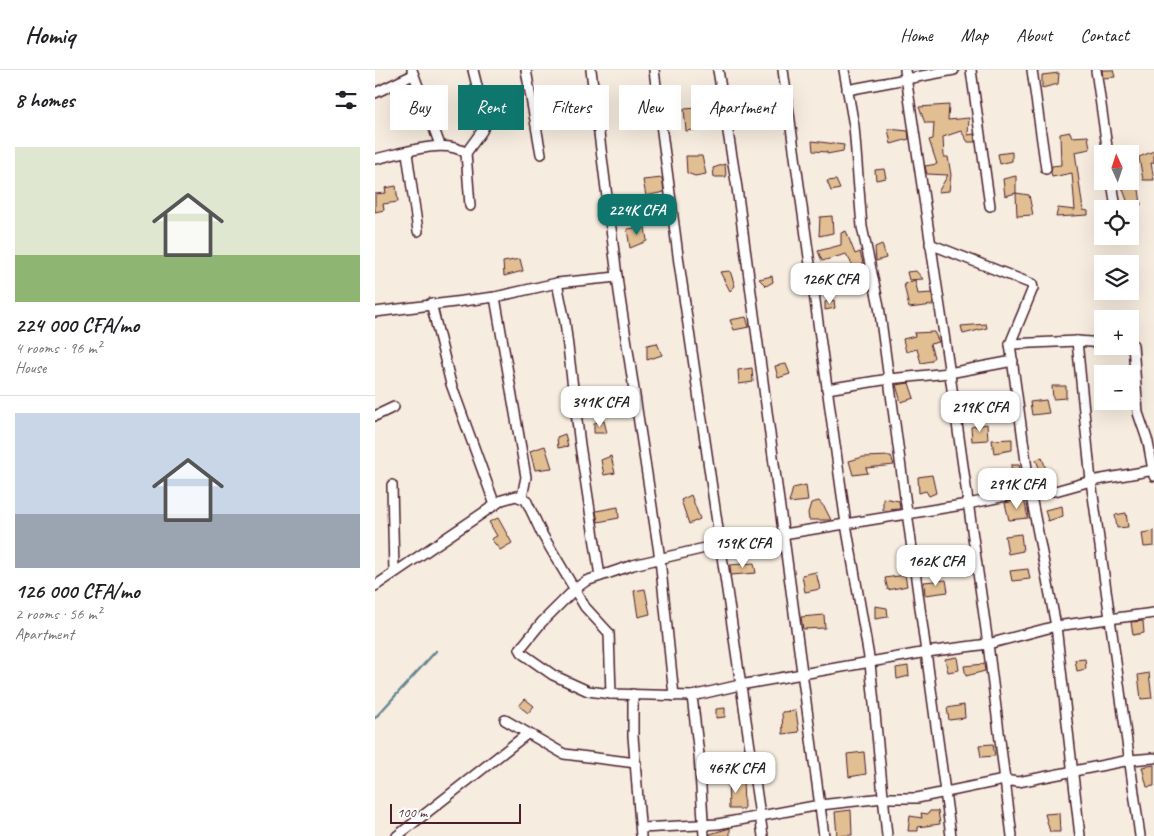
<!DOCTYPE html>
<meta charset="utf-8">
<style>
body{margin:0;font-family:Caveat,sans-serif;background:#f6f6f6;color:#202124;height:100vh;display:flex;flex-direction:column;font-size:19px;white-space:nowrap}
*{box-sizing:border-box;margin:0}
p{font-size:16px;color:#757577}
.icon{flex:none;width:28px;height:28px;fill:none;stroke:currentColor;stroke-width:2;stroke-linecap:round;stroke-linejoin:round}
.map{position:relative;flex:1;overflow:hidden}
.drawer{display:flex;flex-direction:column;background:#fff;width:375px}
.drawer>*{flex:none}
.guide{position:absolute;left:15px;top:15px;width:475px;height:45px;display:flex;gap:10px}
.needle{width:32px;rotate:357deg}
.fabs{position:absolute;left:719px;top:75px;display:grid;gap:10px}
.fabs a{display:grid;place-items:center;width:45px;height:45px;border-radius:0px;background:#fff;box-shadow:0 5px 20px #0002;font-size:25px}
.scale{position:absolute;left:15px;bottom:12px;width:131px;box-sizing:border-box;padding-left:5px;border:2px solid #4a1f2b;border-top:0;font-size:14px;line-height:18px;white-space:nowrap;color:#4a1f2b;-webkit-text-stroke:4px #fff;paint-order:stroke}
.price{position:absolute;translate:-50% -42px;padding:0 11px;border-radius:10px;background:#fff;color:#222;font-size:16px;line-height:32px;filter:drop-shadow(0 1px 2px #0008)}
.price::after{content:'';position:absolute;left:50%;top:30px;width:15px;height:11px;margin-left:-8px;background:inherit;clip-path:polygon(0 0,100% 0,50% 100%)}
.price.selected{background:#0f766e;color:#fff}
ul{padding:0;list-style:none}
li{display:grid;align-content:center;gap:10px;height:265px;padding:0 15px}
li+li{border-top:1px solid #e0e0e0}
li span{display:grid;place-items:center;height:155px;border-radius:0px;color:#555}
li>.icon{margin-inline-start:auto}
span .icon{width:90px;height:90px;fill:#fffc;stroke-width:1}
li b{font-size:21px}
h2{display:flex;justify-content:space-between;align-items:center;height:60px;padding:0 15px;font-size:21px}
.pill{padding:0 18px;border-radius:0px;background:#fff;box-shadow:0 5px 20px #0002;font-size:18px;line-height:45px}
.pill.selected{background:#0f766e;color:#fff}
header{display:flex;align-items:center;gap:30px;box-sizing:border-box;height:70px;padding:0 25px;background:#fff;border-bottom:1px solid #e0e0e0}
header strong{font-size:24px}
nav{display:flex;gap:28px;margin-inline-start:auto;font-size:18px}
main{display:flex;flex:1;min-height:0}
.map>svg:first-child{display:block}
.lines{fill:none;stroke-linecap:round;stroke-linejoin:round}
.stream{stroke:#678692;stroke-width:2.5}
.building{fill:#e2be93;stroke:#4a1f2b}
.street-casing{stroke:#4a1f2b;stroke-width:12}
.street{stroke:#fff;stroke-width:9}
</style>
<header>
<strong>Homiq</strong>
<nav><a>Home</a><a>Map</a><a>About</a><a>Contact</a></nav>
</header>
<main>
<section class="drawer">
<h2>8 homes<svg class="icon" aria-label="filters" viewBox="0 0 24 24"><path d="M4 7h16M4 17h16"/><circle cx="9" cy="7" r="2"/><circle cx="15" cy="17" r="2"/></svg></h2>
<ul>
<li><span style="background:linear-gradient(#dfe7d0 70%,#8fb573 0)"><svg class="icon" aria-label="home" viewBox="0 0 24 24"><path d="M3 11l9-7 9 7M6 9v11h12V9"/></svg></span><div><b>224 000 CFA/mo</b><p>4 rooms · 96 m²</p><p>House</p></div></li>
<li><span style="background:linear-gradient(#c9d6e8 65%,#9aa5b1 0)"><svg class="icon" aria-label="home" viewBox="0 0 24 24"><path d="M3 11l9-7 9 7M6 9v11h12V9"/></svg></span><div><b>126 000 CFA/mo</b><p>2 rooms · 56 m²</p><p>Apartment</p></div></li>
</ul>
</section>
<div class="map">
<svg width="779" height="766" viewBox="0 0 779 766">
<rect width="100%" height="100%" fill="#f6ecdf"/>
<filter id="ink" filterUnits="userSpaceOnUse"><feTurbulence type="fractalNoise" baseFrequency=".02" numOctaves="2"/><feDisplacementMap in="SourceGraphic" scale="10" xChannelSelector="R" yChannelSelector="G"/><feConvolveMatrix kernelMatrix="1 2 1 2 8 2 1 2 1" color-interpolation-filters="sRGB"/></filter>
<g filter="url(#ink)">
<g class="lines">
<polyline class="stream" points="0,648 61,581"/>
</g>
<g class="building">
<polygon points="727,0 738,0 740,7 728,8"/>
<polygon points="684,3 683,14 667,18 667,5"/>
<polygon points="574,35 573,50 594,48 593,65 599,64 600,72 593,72 586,61 568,67 569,87 573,87 576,105 574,121 563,122 573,105 552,104 550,96 562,94 554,70 558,69 559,53 550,53 544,37"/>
<polygon points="324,38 327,59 311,61 309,39"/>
<polygon points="513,59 533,61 534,69 516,74"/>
<polygon points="695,62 697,67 713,66 715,79 700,82 708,140 713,141 713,145 681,147 683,138 700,140 697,103 677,107 676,102 677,96 686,95 685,64"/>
<polygon points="437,71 469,75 468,81 452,84 452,82 438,81"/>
<polygon points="779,81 779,93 776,93 779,110 768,110 764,87"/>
<polygon points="637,82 637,91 625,94 623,84"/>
<polygon points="311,86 327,86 331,104 320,106 312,103"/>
<polygon points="350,94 351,107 339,107 338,98"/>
<polygon points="509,99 511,108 501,110 500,100"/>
<polygon points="641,106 641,123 630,126 628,109"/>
<polygon points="287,108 289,122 271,126 268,110"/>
<polygon points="461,110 465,119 456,121 452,111"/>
<polygon points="745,111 763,111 766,135 754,136"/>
<polygon points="21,116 23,132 8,134 9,140 0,142 0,124 11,123 10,118"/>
<polygon points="641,123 654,125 658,145 642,146"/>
<polygon points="457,146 458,163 444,166 445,147"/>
<polygon points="270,157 272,171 255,178 252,159"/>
<polygon points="471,161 480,184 485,182 489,197 485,211 472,212 470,201 482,202 471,184 447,191 443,181 466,175 466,163"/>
<polygon points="507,174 511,188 501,191 500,177"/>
<polygon points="145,189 148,201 129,206 128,192"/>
<polygon points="355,201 360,216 355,221 345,202"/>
<polygon points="541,201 548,209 534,210 532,202"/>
<polygon points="397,206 398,212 391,216 384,209"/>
<polygon points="540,210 543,224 557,223 558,235 534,238 529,214"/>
<polygon points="459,230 460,238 450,240 450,232"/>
<polygon points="371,247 374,257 359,260 355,250"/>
<polygon points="611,254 612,258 588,264 586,256"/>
<polygon points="559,262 564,272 555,274 559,287 556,291 546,293 542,279 531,282 528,269 540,266 539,263"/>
<polygon points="282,273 287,285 272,290 272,275"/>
<polygon points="411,294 415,304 403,308 400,296"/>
<polygon points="377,298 378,312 364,314 363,300"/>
<polygon points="534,313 539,328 526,332 521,315"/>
<polygon points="677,316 691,316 691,328 678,329"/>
<polygon points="671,330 674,343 657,345 655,332"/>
<polygon points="229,351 232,363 219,363 219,353"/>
<polygon points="612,354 613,370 597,371 596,357"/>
<polygon points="190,364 193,376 183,378 182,367"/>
<polygon points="637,369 637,380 619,383 617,370"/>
<polygon points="170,376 177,398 160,400 155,381"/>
<polygon points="236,386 240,403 229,405 226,390"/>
<polygon points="516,386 519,395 491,398 493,403 478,405 474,391 488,387"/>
<polygon points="667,387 674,409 669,410 661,390"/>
<polygon points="636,395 644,395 647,406 637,407"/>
<polygon points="557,405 561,423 554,426 551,421 544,423 543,407"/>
<polygon points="431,415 433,431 414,433 418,418"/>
<polygon points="316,425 325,449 314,454 306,430"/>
<polygon points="508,428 524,431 525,439 508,440"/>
<polygon points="649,429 653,448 634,450 630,433"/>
<polygon points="444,431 450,438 456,450 434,450 433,443 436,433"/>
<polygon points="687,436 688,446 673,451 670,440"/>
<polygon points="243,437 244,448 223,452 221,441"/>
<polygon points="751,443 753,457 742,458 740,445"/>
<polygon points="123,448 137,473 125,480 116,469 122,466 114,452"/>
<polygon points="779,461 779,476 769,477 767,463"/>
<polygon points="646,464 648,481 633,484 630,466"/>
<polygon points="379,493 381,503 356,505 355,495"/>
<polygon points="653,499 655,509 637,511 635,501"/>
<polygon points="441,502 445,519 430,522 427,505"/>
<polygon points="530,505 532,516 513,520 510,508"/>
<polygon points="571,510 573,522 550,525 549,512"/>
<polygon points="270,519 275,544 263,547 259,521"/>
<polygon points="500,536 512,538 513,547 500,549"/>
<polygon points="449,545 450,558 428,559 426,547"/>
<polygon points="768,551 769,563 758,565 756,552"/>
<polygon points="582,587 584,600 573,602 570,589"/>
<polygon points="710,589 711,599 702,601 700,590"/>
<polygon points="609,594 610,601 591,606 589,596"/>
<polygon points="533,596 534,606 522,609 521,598"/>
<polygon points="774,603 777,628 766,629 763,605"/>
<polygon points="150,629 159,636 153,643 144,636"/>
<polygon points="589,635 590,648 574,650 572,638"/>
<polygon points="350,638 350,647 341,648 341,639"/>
<polygon points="421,641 424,662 408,664 407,642"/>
<polygon points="618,674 620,686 606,687 604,675"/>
<polygon points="489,682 491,704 474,707 472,684"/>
<polygon points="779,695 779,716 772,717 767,697"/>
<polygon points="353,708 368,708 369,739 354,739"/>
<polygon points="476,740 477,765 462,766 460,742"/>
<polygon points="555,741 563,741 565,754 543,757 543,761 533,761 535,746 547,748 546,743 553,744"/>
<polygon points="684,743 685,762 675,762 670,744"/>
<polygon points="355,758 355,766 335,766 335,764"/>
</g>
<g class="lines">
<defs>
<g id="street">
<polyline points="37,0 65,75"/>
<polyline points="151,0 166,84"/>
<polyline points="216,0 244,222 285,489 299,626"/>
<polyline points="279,0 304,193 388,766"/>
<polyline points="343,0 362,118 449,766"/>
<polyline points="408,0 471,454 495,593 512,766"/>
<polyline points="469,0 479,56 487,157 504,236 576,766"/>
<polyline points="530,0 580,339 613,574 637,766"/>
<polyline points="596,0 615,136"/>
<polyline points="657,0 671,99"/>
<polyline points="721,0 733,84"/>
<polyline points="472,20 579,0"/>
<polyline points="0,23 38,5"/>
<polyline points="32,83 43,161"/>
<polyline points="91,83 95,136"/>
<path d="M0,89C26,84 68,67 91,83L107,61L111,52L98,0"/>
<polyline points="737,111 741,139"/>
<polyline points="555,174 657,214 658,218 635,274 655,421 681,556 705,766"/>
<polyline points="182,213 190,252 205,375 225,506"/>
<polyline points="120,227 151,407 147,427"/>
<polyline points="56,233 76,314 120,435"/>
<polyline points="0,242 120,227 182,213 242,207"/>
<polyline points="702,271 716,411 765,766"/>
<polyline points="635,274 702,271 728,273"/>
<polyline points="755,275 758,275 763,343 773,372 779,406"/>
<polyline points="452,319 514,309 574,303 638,291"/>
<polyline points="0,346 19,337"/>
<polyline points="779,400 716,411 680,421 655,421 593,434 347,474 258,495 211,511 200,519 167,552 145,579 148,584 178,605 213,621 236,624 317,626 365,615 552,582 613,574 681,556 779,543"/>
<polyline points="17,415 19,502"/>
<polyline points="0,516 127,430 141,426 151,430 167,464 210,537 234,563 236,624"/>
<polyline points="258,624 258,666 266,766"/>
<polyline points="317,626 324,685 329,766"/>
<polyline points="130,650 189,684 261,693"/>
<polyline points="266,758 343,754 445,735 508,728 542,728 629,710 643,712 755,690 779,688"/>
<polyline points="22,766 152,664"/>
</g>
</defs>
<use href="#street" class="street-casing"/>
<use href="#street" class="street"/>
</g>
</g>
</svg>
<div class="fabs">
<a><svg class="needle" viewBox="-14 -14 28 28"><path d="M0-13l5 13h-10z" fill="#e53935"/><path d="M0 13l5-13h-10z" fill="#757577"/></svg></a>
<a><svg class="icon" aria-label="locate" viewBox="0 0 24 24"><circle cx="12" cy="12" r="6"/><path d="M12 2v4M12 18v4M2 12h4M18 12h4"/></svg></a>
<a><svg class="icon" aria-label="layers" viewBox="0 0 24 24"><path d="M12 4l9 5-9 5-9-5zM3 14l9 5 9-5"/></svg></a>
<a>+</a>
<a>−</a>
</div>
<div class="scale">100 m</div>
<b class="price selected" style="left:262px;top:166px">224K CFA</b>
<b class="price" style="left:455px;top:235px">126K CFA</b>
<b class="price" style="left:225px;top:358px">341K CFA</b>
<b class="price" style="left:605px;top:363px">219K CFA</b>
<b class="price" style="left:642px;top:440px">291K CFA</b>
<b class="price" style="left:368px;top:499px">159K CFA</b>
<b class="price" style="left:561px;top:517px">162K CFA</b>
<b class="price" style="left:361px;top:724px">467K CFA</b>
<div class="guide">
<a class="pill">Buy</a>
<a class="pill selected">Rent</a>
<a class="pill">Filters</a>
<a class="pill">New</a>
<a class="pill">Apartment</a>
</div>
</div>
</main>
